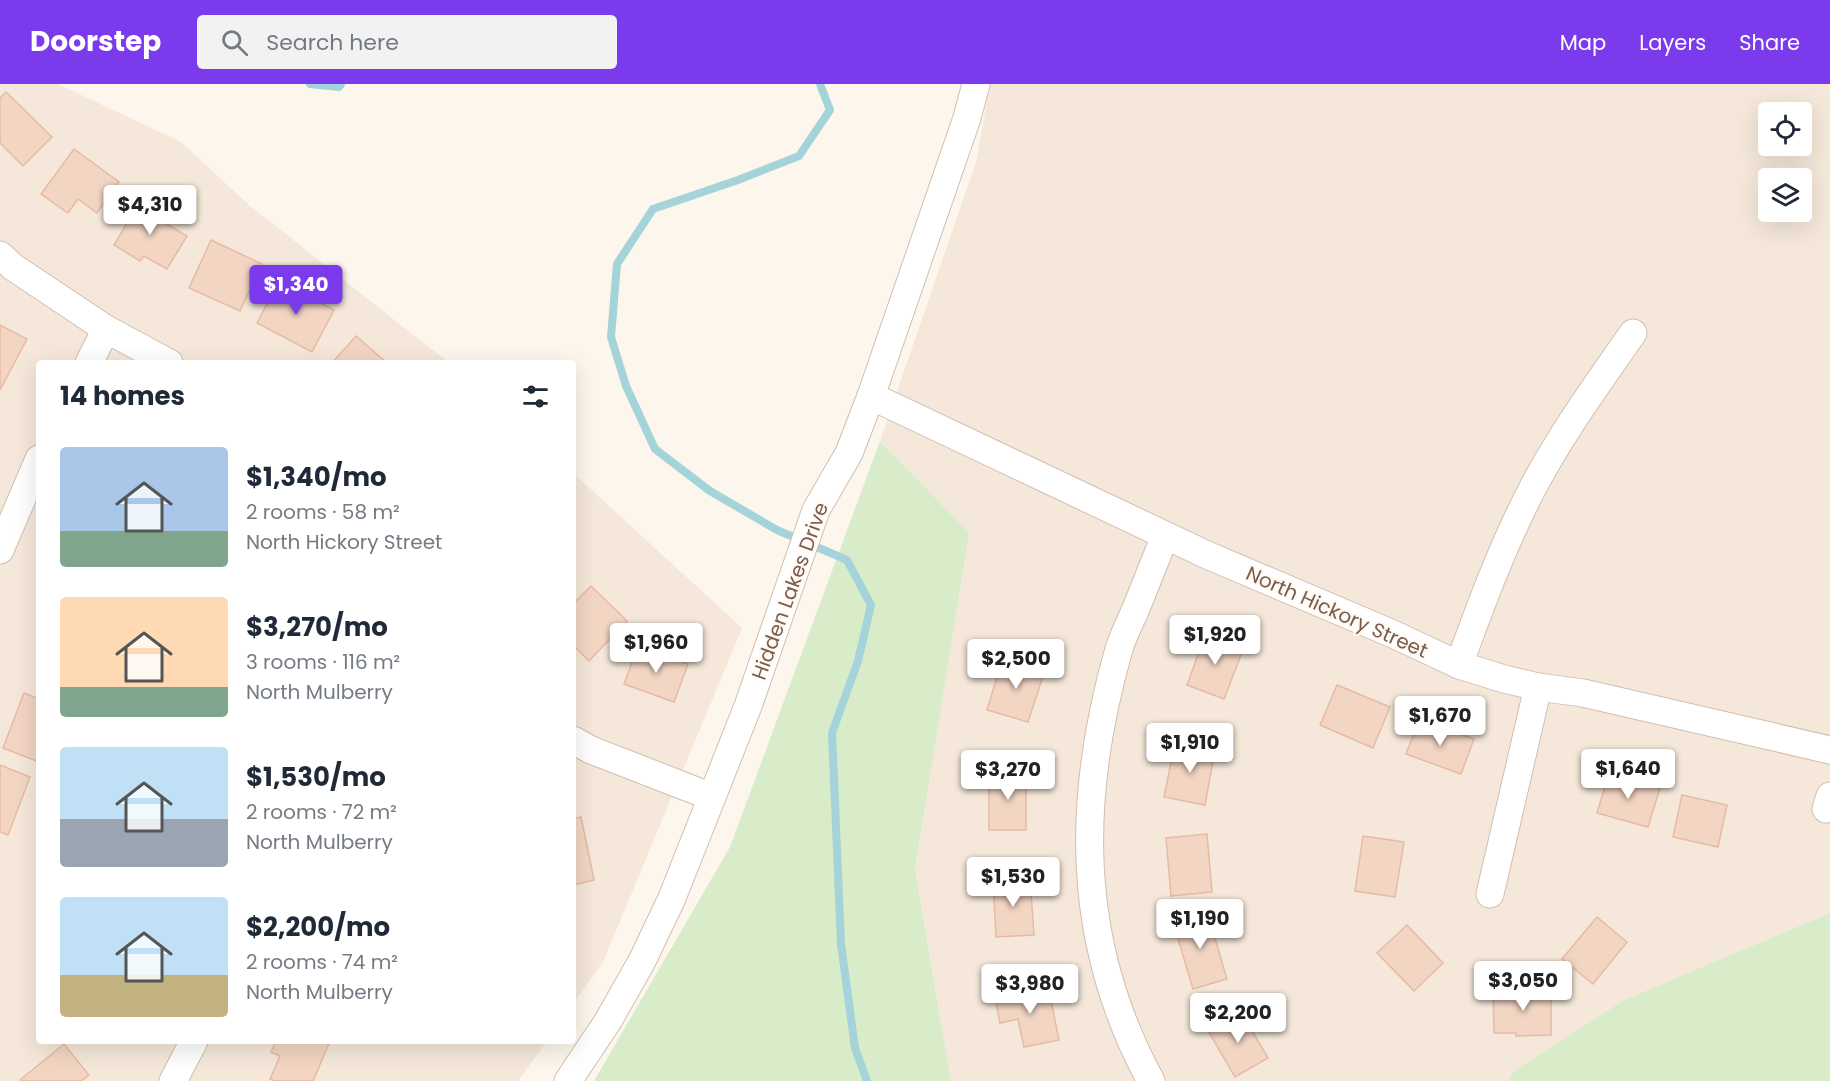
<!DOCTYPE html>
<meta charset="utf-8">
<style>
body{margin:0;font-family:Poppins,sans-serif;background:#f2f2f3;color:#1f2937;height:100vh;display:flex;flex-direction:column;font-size:22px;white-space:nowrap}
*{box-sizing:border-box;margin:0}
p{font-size:20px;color:#747a83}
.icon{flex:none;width:33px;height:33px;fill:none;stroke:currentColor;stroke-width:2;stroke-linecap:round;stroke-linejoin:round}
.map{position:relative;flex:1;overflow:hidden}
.side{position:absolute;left:36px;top:276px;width:540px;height:684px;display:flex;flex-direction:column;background:#fff;border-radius:6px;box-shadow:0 6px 24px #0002}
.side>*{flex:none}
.controls{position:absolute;left:1758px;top:18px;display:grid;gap:12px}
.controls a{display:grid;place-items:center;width:54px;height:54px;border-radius:6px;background:#fff;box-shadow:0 6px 24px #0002;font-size:30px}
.price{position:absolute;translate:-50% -51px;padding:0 14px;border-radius:6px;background:#fff;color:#222;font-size:20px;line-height:39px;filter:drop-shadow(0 2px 3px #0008)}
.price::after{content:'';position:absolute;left:50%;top:36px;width:18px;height:14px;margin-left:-9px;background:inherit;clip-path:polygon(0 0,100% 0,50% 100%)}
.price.selected{background:#7c3aed;color:#fff}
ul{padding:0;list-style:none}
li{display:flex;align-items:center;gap:18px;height:150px;padding:0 24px}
li span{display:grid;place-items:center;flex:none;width:168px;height:120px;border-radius:6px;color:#555}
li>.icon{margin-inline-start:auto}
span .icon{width:72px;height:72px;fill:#fffc;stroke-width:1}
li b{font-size:26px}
h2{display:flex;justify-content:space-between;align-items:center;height:72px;padding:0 24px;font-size:26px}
header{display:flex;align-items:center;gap:36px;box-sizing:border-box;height:84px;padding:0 30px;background:#7c3aed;color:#fff}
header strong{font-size:28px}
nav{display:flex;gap:33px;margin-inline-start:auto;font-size:21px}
.search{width:420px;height:54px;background:#f2f2f3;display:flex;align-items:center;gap:15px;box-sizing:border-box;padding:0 21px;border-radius:6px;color:#747a83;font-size:22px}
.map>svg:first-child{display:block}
.residential{fill:#f5e8da;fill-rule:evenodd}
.green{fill:#d8ecc9}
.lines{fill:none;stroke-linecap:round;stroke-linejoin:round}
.stream{stroke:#a5d3da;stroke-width:8}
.building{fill:#f3d5c3;stroke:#e6bba3;stroke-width:1.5}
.street-casing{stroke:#d1beb0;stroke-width:29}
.street{stroke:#fff;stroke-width:27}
.labels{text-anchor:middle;stroke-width:4.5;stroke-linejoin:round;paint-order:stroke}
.street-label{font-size:20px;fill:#7a5c4d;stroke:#fffaf3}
</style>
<header>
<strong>Doorstep</strong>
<div class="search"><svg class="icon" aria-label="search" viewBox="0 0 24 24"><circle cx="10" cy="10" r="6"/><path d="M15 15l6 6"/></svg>Search here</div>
<nav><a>Map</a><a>Layers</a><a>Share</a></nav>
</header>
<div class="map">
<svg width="1830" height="997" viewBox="0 0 1830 997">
<rect width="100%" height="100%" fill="#fdf6ec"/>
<g class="residential">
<polygon points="0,0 58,0 181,58 249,121 449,279 39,279 39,957 547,957 518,997 0,997"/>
<path d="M990,0H1830V829L1624,916L1515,986L1508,997H951L915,785L968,449L880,357L976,78ZM1768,28H1802V62H1768ZM1768,94H1802V128H1768Z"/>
<polygon points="573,389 742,544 603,878 573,920"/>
</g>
<g class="green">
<polygon points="880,357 969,449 915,785 951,997 594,997 730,763"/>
<polygon points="1830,829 1830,997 1508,997 1515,986 1624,916"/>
</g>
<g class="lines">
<g class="stream">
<polyline points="310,0 339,3 341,0"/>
<polyline points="820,0 830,26 799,72 738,96 653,125 617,180 611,253 626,302 655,365 710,407 777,446 847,476 871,521 858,577 832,649 841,860 855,964 867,997"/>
</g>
</g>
<g class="building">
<polygon points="6,8 52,53 23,82 0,59 0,14"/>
<polygon points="74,65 119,98 97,129 78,115 68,129 41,110"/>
<polygon points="142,113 158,122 153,132 187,152 167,185 144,172 140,177 114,161"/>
<polygon points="211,156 262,180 240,227 189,204"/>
<polygon points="279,197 334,226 312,268 257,239"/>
<polygon points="0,241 27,255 0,306"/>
<polygon points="356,252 387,279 332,279"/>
<polygon points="591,502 627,537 589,577 573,561 573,520"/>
<polygon points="1206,549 1244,563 1224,615 1187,601"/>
<polygon points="638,562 688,580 674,618 624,600"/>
<polygon points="1003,573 1045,586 1028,638 987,626"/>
<polygon points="1337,601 1390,623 1373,664 1320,641"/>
<polygon points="24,609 39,615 39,678 3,664"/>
<polygon points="1419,636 1474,655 1461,690 1406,670"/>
<polygon points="1175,659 1215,666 1205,721 1164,713"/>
<polygon points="0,681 30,693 8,751 0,748"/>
<rect x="989" y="688" width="37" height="58"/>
<polygon points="1609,689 1660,704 1648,743 1597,729"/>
<polygon points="1682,711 1727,721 1718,763 1673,753"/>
<polygon points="581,733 594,796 573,801 573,735"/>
<polygon points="1207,750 1212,808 1171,812 1166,754"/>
<polygon points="1363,752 1404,758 1395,813 1355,807"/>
<polygon points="1030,794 1034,851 996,853 993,797"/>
<polygon points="1207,827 1227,895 1193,905 1173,838"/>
<polygon points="1597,833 1627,858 1593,900 1562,875"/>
<polygon points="1407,841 1443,879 1414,907 1377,869"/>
<polygon points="1048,902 1059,956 1024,963 1018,935 1000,939 995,913"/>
<polygon points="1551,905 1551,951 1516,952 1516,949 1494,949 1493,906"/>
<polygon points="1240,926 1268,974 1235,993 1207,945"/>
<polygon points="276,957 330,957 313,997 275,997 270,995 280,972 271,968"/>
<polygon points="64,960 89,991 81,997 21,997 20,996"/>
</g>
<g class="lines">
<defs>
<g id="street">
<polyline points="0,171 13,183 106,245 169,279"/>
<polyline points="89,279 106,245"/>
<polyline points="871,312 1207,471 1393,550 1459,581 1504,595 1538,603 1583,609 1830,666"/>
<polyline points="0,466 39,375"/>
<path d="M1459,581C1480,523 1501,466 1529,411C1558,354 1596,302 1633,249"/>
<polyline points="573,656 591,666 712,713"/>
<polyline points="1826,725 1830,712"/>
<polyline points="1490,810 1538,603"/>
<polyline points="173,997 194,957"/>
<polyline points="568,997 608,937 642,877 672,814 748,622 816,426 849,369 871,312 967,34 976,0"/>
<path d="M1151,997C1075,858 1076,715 1119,565C1123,552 1129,540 1135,527C1145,502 1155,477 1165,452"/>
</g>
</defs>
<use href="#street" class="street-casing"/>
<use href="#street" class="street"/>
</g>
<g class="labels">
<g class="street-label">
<text transform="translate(790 507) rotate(-70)" y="7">Hidden Lakes Drive</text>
<text transform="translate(1337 528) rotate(24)" y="7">North Hickory Street</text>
</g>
</g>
</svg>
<div class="controls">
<a><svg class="icon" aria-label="locate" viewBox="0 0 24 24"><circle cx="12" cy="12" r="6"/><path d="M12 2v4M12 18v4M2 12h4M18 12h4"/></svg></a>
<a><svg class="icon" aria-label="layers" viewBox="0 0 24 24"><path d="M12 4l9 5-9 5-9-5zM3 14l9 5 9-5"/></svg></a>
</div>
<b class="price" style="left:150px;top:152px">$4,310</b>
<b class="price selected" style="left:296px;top:232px">$1,340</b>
<b class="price" style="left:1215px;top:582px">$1,920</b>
<b class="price" style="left:656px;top:590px">$1,960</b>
<b class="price" style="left:1016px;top:606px">$2,500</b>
<b class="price" style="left:1440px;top:663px">$1,670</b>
<b class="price" style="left:1190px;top:690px">$1,910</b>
<b class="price" style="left:1628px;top:716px">$1,640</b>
<b class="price" style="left:1008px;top:717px">$3,270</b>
<b class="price" style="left:1013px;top:824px">$1,530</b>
<b class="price" style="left:1200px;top:866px">$1,190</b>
<b class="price" style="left:1523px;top:928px">$3,050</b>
<b class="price" style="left:1030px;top:931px">$3,980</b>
<b class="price" style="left:1238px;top:960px">$2,200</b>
<section class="side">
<h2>14 homes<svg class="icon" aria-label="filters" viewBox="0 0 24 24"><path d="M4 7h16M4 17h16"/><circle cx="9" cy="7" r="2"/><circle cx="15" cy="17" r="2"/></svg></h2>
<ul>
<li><span style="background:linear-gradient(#a9c7e8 70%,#7fa58c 0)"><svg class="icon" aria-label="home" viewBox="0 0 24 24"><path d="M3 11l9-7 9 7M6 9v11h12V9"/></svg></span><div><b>$1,340/mo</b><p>2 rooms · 58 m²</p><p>North Hickory Street</p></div></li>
<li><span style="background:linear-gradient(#ffd9b3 75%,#7fa58c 0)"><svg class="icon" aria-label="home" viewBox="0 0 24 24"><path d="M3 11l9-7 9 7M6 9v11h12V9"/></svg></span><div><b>$3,270/mo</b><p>3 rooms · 116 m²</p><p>North Mulberry</p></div></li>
<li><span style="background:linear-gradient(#bfe0f5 60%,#9aa5b1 0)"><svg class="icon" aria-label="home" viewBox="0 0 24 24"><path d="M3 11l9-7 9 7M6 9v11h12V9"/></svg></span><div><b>$1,530/mo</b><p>2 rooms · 72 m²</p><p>North Mulberry</p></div></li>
<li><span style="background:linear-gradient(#bfe0f5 65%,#c2b280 0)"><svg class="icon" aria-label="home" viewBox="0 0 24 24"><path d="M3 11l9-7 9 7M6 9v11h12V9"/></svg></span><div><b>$2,200/mo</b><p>2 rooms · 74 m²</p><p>North Mulberry</p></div></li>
</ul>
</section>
</div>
